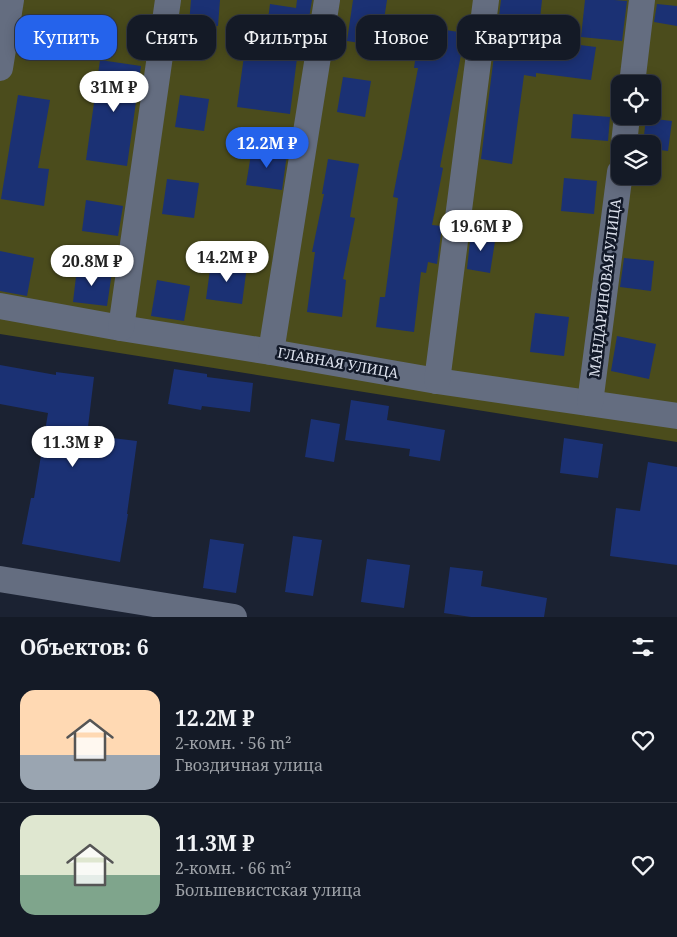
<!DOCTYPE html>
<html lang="ru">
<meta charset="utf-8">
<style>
body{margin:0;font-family:"Noto Serif",serif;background:#1d232e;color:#f1f3f6;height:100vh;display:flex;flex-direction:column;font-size:19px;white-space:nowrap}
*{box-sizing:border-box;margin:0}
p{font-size:16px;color:#9da1a7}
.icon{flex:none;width:28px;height:28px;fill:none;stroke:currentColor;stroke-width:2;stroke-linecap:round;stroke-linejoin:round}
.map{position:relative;height:617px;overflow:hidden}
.panel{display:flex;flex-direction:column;background:#141a26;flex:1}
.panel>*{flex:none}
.banner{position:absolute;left:15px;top:15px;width:648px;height:45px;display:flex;gap:10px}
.controls{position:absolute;left:611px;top:75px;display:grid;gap:10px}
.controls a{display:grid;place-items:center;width:50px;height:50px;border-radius:10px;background:#141a26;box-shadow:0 2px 12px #0003,0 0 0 1px #333843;font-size:25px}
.price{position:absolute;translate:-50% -42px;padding:0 11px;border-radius:18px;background:#fff;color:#222;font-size:16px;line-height:32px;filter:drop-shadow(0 1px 2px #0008)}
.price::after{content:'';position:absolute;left:50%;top:30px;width:15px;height:11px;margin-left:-8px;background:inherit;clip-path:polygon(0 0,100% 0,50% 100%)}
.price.on{background:#2563eb;color:#fff}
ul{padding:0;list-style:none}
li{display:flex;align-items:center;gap:15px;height:125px;padding:0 20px}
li+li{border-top:1px solid #333843}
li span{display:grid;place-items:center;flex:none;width:140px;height:100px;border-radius:15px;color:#555}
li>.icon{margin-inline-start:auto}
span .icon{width:60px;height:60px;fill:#fffc;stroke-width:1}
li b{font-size:21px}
h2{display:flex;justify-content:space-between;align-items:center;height:60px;padding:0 20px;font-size:21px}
.chip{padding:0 18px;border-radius:15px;background:#141a26;box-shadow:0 2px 12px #0003,0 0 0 1px #333843;font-size:18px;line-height:45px}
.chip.on{background:#2563eb;color:#fff}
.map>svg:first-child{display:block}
.green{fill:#4b4c1c;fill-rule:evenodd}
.building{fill:#1b3174}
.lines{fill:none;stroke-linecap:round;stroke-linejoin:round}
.minor{stroke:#646d80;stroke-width:26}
.labels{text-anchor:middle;stroke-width:5;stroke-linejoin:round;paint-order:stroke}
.street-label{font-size:14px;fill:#dce1ed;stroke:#121928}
</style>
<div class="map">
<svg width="677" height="617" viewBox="0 0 677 617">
<rect width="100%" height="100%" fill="#1b2232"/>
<path class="green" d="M0,0H677V442L0,334ZM620,84H652V116H620ZM620,144H652V176H620Z"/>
<g class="building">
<polygon points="191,0 220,0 218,26 189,24"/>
<polygon points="297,0 312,0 305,42 299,42 290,114 237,107 244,56 263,58 270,4 296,8"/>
<polygon points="353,0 387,0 380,46 347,41"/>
<polygon points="501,0 542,0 538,37 541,37 540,40 596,47 591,80 536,73 536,77 524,75 512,164 481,159"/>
<polygon points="585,0 614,0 627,1 622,41 581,37"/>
<polygon points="657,4 677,6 677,26 654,22"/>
<polygon points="420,26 465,33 440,167 443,168 432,225 442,226 437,264 428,262 426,273 421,272 414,332 376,327 380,297 385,297 398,198 393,197 400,160 401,160 418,68 414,68"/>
<polygon points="100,60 141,66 127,166 86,160"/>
<polygon points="343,77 371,81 365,117 337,112"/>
<polygon points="18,95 50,100 38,168 49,169 44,206 1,199"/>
<polygon points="180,95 209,99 204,131 175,127"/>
<polygon points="573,114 610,117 608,141 571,138"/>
<polygon points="646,118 672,121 668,151 652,149 652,144 643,144"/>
<polygon points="252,148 287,154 282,190 246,185"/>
<polygon points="328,159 359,164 350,217 355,218 343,279 346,280 342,317 307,312 315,252 312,252 324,194 322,194"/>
<polygon points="564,178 597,181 594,214 561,211"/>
<polygon points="167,179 199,183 194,218 162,214"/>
<polygon points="86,200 123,206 118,236 82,231"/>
<polygon points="471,231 496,235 490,273 467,269"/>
<polygon points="0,251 34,258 27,296 0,291"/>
<polygon points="624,258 654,261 651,291 620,287"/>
<polygon points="211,262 247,266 242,304 206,299"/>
<polygon points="77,268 112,272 107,306 73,302"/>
<polygon points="157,280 190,286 184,321 151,316"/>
<polygon points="535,313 569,317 564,356 530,352"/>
<polygon points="617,336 656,344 649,379 611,371"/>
<polygon points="0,365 56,375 56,372 94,377 87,435 137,441 127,514 128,514 120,562 22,544 31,498 34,498 48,413 0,404"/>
<polygon points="174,369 207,374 207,377 253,383 250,412 202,406 201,410 168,404"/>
<polygon points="351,400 389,406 387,420 445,430 440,461 409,456 410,449 345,440"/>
<polygon points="311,419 340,424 334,462 305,457"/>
<polygon points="564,438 603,444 598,478 560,473"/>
<polygon points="648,462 677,467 677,565 610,556 616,508 640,511"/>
<polygon points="293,536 322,540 313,596 285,592"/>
<polygon points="210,539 244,544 236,593 203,588"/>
<polygon points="367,559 410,565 404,608 361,602"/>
<polygon points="450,567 483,571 481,586 547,598 544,617 471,617 444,613"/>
</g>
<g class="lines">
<g class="minor">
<polyline points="0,68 11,0"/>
<polyline points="632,84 642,0"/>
<polyline points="624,144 627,116"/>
<polyline points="0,306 121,328 271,352 437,381 677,416"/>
<polyline points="121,328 168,0"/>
<polyline points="271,352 327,0"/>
<polyline points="437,381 486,0"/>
<polyline points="590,403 620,172"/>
<polyline points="0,579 234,617"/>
</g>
</g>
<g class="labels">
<g class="street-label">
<text transform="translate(605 288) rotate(-83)" y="5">МАНДАРИНОВАЯ УЛИЦА</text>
<text transform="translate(338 363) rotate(10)" y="5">ГЛАВНАЯ УЛИЦА</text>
</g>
</g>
</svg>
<div class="controls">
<a><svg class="icon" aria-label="locate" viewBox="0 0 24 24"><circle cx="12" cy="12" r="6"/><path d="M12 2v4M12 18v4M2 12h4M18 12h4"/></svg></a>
<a><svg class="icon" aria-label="layers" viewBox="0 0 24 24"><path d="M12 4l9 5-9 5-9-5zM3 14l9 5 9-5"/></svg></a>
</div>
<b class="price" style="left:114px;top:113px">31M ₽</b>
<b class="price on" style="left:267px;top:169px">12.2M ₽</b>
<b class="price" style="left:481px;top:252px">19.6M ₽</b>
<b class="price" style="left:227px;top:283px">14.2M ₽</b>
<b class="price" style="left:92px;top:287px">20.8M ₽</b>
<b class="price" style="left:73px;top:468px">11.3M ₽</b>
<div class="banner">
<a class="chip on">Купить</a>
<a class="chip">Снять</a>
<a class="chip">Фильтры</a>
<a class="chip">Новое</a>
<a class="chip">Квартира</a>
</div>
</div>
<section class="panel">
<h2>Объектов: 6<svg class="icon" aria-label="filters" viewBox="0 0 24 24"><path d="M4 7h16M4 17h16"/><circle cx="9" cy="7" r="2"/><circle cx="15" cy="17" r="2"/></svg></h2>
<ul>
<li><span style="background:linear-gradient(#ffd9b3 65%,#9aa5b1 0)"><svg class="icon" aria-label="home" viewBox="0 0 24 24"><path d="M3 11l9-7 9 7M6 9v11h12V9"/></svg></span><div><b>12.2M ₽</b><p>2-комн. · 56 m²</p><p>Гвоздичная улица</p></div><svg class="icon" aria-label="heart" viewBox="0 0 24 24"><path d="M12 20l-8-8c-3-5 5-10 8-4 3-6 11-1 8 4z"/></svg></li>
<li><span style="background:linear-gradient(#dfe7d0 60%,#7fa58c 0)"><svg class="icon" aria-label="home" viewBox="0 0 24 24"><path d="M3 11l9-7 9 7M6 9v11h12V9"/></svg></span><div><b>11.3M ₽</b><p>2-комн. · 66 m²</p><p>Большевистская улица</p></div><svg class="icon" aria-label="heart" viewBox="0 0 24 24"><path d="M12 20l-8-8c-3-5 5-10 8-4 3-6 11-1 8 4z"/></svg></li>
</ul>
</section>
